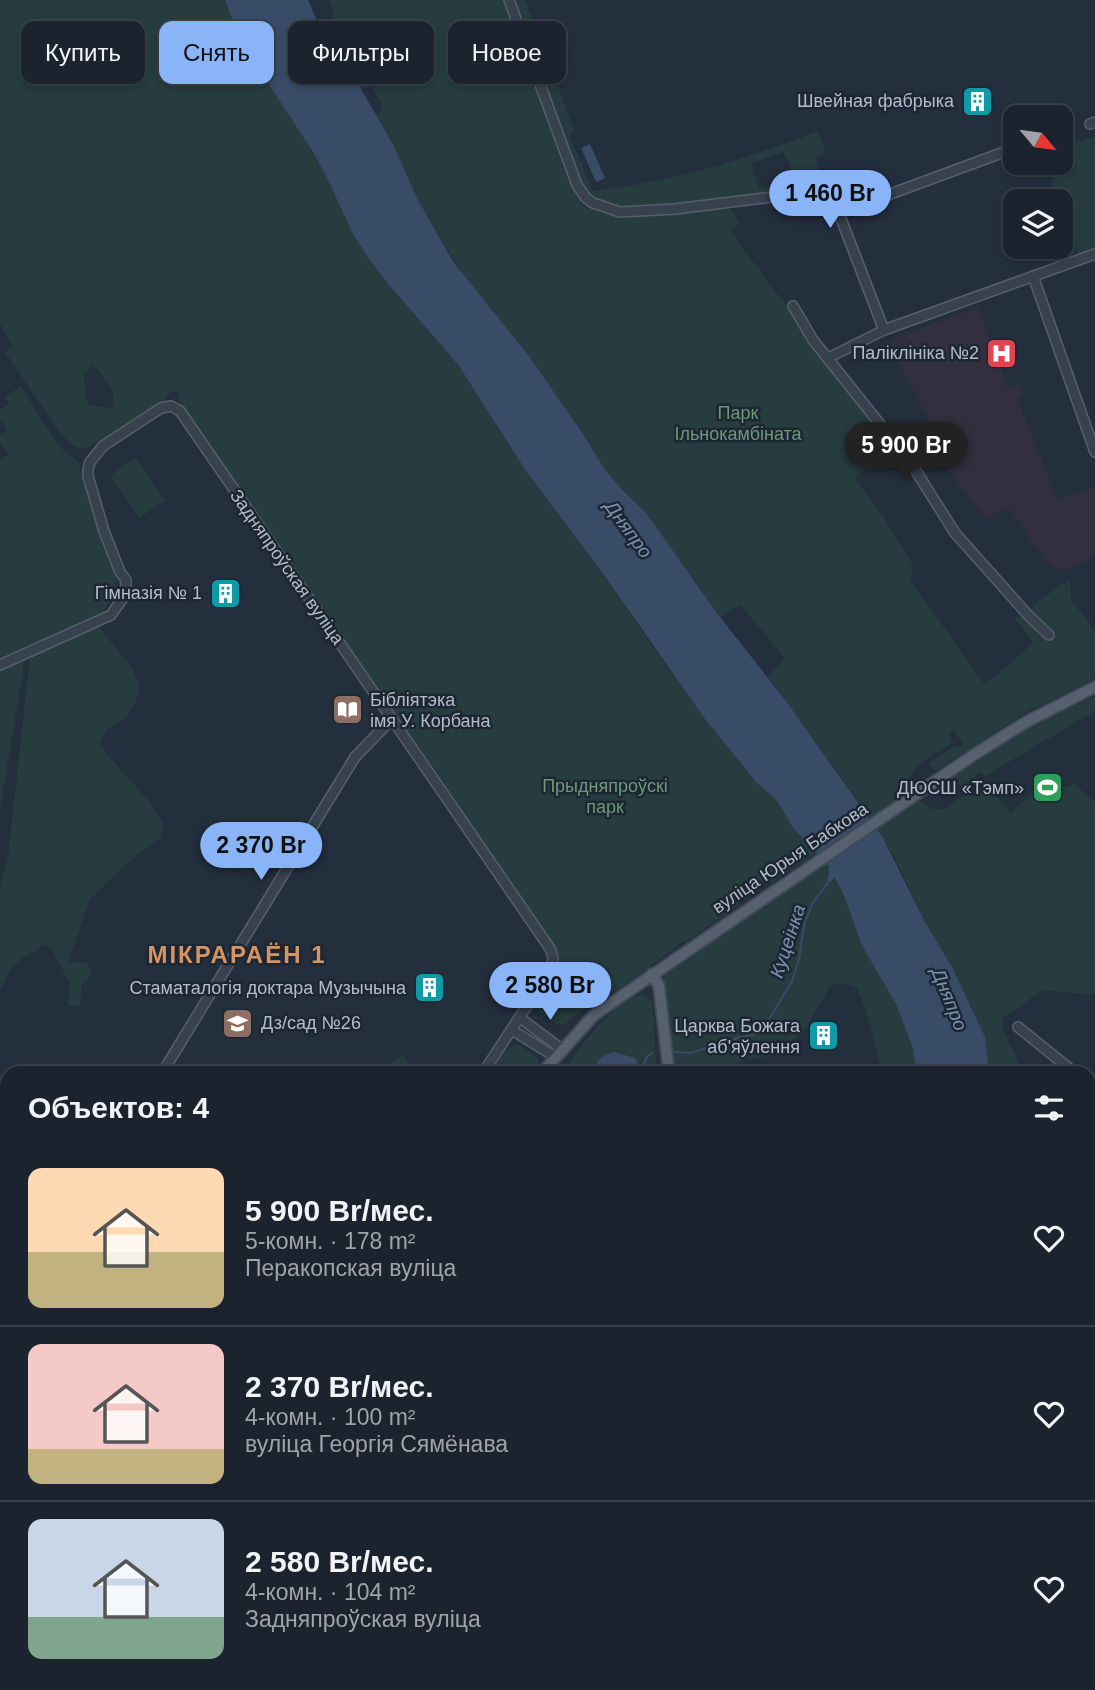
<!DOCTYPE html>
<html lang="ru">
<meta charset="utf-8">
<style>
body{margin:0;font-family:Helvetica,sans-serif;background:#242b36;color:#f1f3f6;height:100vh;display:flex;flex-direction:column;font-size:26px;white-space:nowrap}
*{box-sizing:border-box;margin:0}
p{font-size:23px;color:#a0a4aa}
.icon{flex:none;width:38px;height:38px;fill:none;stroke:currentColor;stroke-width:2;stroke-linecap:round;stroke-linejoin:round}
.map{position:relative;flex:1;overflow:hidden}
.drawer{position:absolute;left:0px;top:1066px;width:1096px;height:625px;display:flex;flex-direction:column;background:#1b232e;border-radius:21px 21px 0 0;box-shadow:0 4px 10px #0003,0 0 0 2px #39404a}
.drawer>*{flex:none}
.hud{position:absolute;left:21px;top:21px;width:700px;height:63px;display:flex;gap:14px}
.needle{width:46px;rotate:119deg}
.buttons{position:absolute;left:1003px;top:105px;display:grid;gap:14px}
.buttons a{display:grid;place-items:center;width:70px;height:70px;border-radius:14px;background:#1b232e;box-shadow:0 4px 10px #0003,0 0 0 2px #39404a;font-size:35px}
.price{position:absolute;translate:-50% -60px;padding:0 16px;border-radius:24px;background:#8ab4f8;color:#111;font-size:23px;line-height:46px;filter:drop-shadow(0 2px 4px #0008)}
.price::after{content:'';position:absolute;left:50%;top:42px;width:21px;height:16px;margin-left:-10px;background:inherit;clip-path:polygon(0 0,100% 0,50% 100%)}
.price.on{background:#222;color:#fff}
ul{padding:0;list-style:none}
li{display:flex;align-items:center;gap:21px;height:175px;padding:0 28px}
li+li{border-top:2px solid #39404a}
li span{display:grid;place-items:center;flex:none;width:196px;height:140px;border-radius:14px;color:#555}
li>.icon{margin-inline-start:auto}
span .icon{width:84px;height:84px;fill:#fffc;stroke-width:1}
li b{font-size:30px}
h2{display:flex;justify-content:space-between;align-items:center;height:84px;padding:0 28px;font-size:30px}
.chip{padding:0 24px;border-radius:14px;background:#1b232e;box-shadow:0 4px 10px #0003,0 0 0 2px #39404a;font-size:24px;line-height:63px}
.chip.on{background:#8ab4f8;color:#111}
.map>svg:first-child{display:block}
.medical{fill:#32303f}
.green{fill:#263c3f;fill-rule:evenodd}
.water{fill:#394c67}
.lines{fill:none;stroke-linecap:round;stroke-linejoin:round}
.stream{stroke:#394c67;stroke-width:2}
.minor-casing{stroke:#565f6c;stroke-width:12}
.major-casing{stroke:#414a57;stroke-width:14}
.minor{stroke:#38414e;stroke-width:9}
.major{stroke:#56606e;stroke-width:10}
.labels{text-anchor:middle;stroke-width:5;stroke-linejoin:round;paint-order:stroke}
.poi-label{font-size:18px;fill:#b4bcc9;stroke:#1d2633;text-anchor:end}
.park-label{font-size:18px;fill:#6b9a76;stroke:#1d2633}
.street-label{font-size:18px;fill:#b4bcc9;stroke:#1d2633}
.water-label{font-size:19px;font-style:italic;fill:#7c92b1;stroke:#1d2633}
.district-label{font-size:24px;font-weight:bold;letter-spacing:2px;fill:#d59563;stroke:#1d2633}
</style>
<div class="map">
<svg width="1095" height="1690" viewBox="0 0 1095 1690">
<rect width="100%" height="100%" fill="#242f3e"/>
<polygon class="medical" points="978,307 1007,387 1019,383 1023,396 1017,399 1058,499 1095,488 1095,556 1069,569 1055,568 1052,563 1048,565 1010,509 1005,512 1002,509 986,519 959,485 925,432 932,427 888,341"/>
<g class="green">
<path d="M0,0H225L237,32L250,55L291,115L389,286L459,366L526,471L599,568L659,656L729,749L757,783L778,802L793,828L816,853L770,884L763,881L735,896L740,905L687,941L679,943L676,947L629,982L584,1009L563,1025L556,1024L533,1006C549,980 565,970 550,940L442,780L181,407L178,390L171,392L164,401L119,430L86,449L76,447L61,435L5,352L13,347L0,324ZM93,365C104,376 119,392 112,408L89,405L85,396L84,374Z"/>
<path d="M329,0H503L575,194L585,207L625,218L729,207L740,223L730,231L886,438L889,446L855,479L883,516L913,565L911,581L985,685L1033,643L1014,617H1026L1031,613L1034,604L1070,579L1071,600L1095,630V679L1033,709H1029L1022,715L935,771L929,763L955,745L958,748L963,744L953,729L948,734L953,742L917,765L909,779C912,792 926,814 943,809C947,808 953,803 957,800C970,792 981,785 997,782L999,783L992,791L1011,813L1032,793L1034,798L1075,784L1095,803V995L1043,990L1002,1018L1004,1032L1024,1073H989L985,1037L952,967L925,922L895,858L865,811L768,676L785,659L741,605L720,617L694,579L603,467L585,437L529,356L461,273L417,198L394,146L377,118L383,107L372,86L361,90L354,78L366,70L359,60L350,70L342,59L351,48L333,27L334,11Z"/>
<path d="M514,0H525L574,130L570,137L593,191C671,182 745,160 818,131L826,153L816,157L824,184L820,190L792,191L785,185L795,180L784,152L751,163L759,188L781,186V192L660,206L617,207L590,195L582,184Z"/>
<polygon points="1095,136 1095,248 1078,254 1046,163 1060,163 1061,148"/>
<polygon points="21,386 48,430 63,450 78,461 97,525 115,568 116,589 104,611 97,618 99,627 131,667 140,685 136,701 126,717 107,729 99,745 149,801 163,824 162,838 133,858 90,899 68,962 88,963 91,976 82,984 80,1006 68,1006 69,982 51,947 43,945 14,964 0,989 0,886 8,858 31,648 23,651 23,671 0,809 0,461 9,454 0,443 0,435 7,430 0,420 0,410 9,404 5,397"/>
<polygon points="136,458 165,500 139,518 110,476"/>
<polygon points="1095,696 1095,711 985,776 980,772 975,776 979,780 965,789 951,779 1029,728 1033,728 1041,722"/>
<polygon points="824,861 829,867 826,875 828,883 834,878 845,898 861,944 896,1004 913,1048 916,1073 883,1073 866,1011 857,988 843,983 830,986 805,1030 773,1055 742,1060 723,1073 673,1073 663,977 760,908 765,909 769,906 769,901"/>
<path d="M644,994L652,1001L657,1073H642L641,1067L597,1066L593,1073H563C577,1048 615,1000 644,994Z"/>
<polygon points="517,1044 538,1058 539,1066 536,1073 491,1073 506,1050"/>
<polygon points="403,1055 416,1073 374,1073"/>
<polygon points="0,1265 7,1272 7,1453 0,1451"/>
<polygon points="4,1587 7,1588 7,1684 31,1684 27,1690 0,1690 0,1595"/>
<polygon points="537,1684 682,1684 683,1690 539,1690"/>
</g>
<g class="water">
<polygon points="225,0 308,0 324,37 350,70 394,146 417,198 454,263 529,356 585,437 603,467 622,490 646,513 720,617 789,705 883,838 925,922 952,967 985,1037 989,1073 916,1073 913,1048 896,1004 861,944 845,898 835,878 827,884 829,867 793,828 778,802 757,783 705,719 599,568 526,471 459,366 389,285 369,259 353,234 329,182 313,152 250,55 237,32"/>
<polygon points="590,144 605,178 596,182 581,148"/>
<path d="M614,1052L635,1058L642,1073H593C596,1060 601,1056 614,1052Z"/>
<polygon points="1089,1267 1095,1272 1095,1367 1089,1364"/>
</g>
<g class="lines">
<g class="stream">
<polyline points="674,1052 691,1053 741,1037 753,1035 765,1026 792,981 799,959 804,925 812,904 827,884"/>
<polyline points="640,1073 647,1057 652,1053"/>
<polyline points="655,1690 660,1684"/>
</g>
<defs>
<g id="minor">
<polyline points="509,0 577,185 586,198 593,203 620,212 675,209 788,195 829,194 833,198 884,330"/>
<polyline points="1090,124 1095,122"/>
<polyline points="839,213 1015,148"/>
<polyline points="1033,276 1095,452"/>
<polyline points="793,306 813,340 911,463 955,533 1028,615 1049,635"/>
<polyline points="828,358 884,330 1095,254"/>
<polyline points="0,665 111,615 125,595 126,580 120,572 104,531 88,476 88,469 90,462 103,446 161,408 171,406 180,411 551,950 553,959 551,969 483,1073"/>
<polyline points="520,1018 563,1050"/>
<polyline points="1018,1027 1075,1073"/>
<polyline points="512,1030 557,1058"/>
<polyline points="162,1073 355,757 392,719"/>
<polyline points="1088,1082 1095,1086"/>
<polyline points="1095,1134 1089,1136 1095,1150"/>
<polyline points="0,1259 7,1259"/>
<polyline points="1088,1379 1095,1383"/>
<polyline points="1088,1434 1095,1426"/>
<polyline points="1088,1449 1095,1451"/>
<polyline points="1088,1666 1095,1674"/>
<polyline points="1088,1683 1095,1684"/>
<polyline points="511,1684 514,1690"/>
<polyline points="681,1684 681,1690"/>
<polyline points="761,1684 761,1690"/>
<polyline points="817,1684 817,1690"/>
<polyline points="886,1690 887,1684"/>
<polyline points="982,1690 983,1684"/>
<polyline points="1055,1690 1056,1684"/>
</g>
<g id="major">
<polyline points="652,974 659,986 669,1073"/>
<polyline points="542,1073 594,1015 975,754 1028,721 1095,687"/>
<polyline points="1088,1599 1095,1605"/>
<polyline points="197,1684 200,1690"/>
</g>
</defs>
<use href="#minor" class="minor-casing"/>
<use href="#major" class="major-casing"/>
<use href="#minor" class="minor"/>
<use href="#major" class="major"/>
</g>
<defs>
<symbol id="building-square" viewBox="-11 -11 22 22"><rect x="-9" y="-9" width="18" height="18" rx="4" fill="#0f9aa8" stroke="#1d2633"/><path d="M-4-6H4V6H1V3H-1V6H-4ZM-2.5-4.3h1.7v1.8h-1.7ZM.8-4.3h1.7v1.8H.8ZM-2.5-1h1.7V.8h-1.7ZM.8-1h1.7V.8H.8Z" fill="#fff"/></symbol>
<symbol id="hospital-square" viewBox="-11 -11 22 22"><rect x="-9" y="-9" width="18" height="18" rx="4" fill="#e0444e" stroke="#1d2633"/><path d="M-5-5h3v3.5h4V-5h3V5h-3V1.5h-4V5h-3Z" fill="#fff"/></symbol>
<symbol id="library-square" viewBox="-11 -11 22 22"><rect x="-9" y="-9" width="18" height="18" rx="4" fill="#8d6e63" stroke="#1d2633"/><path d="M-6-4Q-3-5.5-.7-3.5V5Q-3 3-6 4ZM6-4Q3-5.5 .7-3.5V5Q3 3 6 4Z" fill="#fff"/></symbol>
<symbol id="stadium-square" viewBox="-11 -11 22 22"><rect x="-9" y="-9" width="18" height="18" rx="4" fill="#2e9e5b" stroke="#1d2633"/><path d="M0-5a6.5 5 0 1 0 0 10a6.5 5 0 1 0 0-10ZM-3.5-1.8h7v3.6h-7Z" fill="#fff"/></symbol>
<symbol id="school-square" viewBox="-11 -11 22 22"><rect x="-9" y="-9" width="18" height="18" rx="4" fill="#8d6e63" stroke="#1d2633"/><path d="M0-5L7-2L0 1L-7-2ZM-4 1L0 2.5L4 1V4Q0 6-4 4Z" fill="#fff"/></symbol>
</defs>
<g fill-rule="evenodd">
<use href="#building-square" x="960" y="84" width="35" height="35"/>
<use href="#hospital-square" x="984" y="336" width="35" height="35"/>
<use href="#building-square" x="208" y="576" width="35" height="35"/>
<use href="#library-square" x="330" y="692" width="35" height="35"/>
<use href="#stadium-square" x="1030" y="770" width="35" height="35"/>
<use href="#building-square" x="412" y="970" width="35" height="35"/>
<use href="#school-square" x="220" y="1006" width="35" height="35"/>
<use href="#building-square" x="806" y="1018" width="35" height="35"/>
</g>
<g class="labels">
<g class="poi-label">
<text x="954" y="107">Швейная фабрыка</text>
<text x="979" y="359">Паліклініка №2</text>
<text x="202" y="599">Гімназія № 1</text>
<text x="370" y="706" text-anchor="start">Бібліятэка<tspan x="370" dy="21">імя У. Корбана</tspan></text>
<text x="1024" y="794">ДЮСШ «Тэмп»</text>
<text x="406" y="994">Стаматалогія доктара Музычына</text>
<text x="261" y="1029" text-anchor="start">Дз/сад №26</text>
<text x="800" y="1032">Царква Божага<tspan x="800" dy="21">аб'яўлення</tspan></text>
</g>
<g class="park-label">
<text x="738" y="419">Парк<tspan x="738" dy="21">Ільнокамбіната</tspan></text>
<text x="605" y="792">Прыдняпроўскі<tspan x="605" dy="21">парк</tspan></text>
</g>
<g class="street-label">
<text transform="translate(287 567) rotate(55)" y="6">Задняпроўская вуліца</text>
<text transform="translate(790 858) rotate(-34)" y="6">вуліца Юрыя Бабкова</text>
</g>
<g class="water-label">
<text transform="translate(629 529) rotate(54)" y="7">Дняпро</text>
<text transform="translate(787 941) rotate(-72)" y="7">Куцеінка</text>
<text transform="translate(950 999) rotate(68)" y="7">Дняпро</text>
</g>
<g class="district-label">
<text x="237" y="963">МІКРАРАЁН 1</text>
</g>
</g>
</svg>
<div class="buttons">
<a><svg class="needle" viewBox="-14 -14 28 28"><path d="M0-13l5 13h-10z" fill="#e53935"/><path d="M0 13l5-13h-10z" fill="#a0a4aa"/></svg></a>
<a><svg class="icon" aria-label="layers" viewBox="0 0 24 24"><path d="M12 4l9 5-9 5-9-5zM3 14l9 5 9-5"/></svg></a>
</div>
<b class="price" style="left:830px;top:230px">1 460 Br</b>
<b class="price on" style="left:906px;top:482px">5 900 Br</b>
<b class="price" style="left:261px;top:882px">2 370 Br</b>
<b class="price" style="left:550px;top:1022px">2 580 Br</b>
<div class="hud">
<a class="chip">Купить</a>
<a class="chip on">Снять</a>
<a class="chip">Фильтры</a>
<a class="chip">Новое</a>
</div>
<section class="drawer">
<h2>Объектов: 4<svg class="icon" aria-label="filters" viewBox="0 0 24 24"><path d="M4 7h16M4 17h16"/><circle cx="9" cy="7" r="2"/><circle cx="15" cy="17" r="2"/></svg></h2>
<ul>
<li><span style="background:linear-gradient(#ffd9b3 60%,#c2b280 0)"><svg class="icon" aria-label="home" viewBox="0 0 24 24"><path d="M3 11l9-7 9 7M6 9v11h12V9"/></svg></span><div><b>5 900 Br/мес.</b><p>5-комн. · 178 m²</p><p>Перакопская вуліца</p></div><svg class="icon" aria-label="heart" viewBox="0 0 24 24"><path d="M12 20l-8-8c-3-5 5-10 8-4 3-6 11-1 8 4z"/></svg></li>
<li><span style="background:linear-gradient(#f6c9c9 75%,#c2b280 0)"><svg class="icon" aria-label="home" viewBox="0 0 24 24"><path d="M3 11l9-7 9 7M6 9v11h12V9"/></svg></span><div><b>2 370 Br/мес.</b><p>4-комн. · 100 m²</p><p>вуліца Георгія Сямёнава</p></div><svg class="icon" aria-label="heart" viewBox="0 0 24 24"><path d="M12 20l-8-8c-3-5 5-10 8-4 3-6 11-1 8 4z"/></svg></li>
<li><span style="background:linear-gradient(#c9d6e8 70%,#7fa58c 0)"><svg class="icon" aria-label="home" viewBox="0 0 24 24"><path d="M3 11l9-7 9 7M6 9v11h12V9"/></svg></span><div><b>2 580 Br/мес.</b><p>4-комн. · 104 m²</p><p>Задняпроўская вуліца</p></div><svg class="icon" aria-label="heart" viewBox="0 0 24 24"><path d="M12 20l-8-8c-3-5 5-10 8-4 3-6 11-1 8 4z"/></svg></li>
</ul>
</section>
</div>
